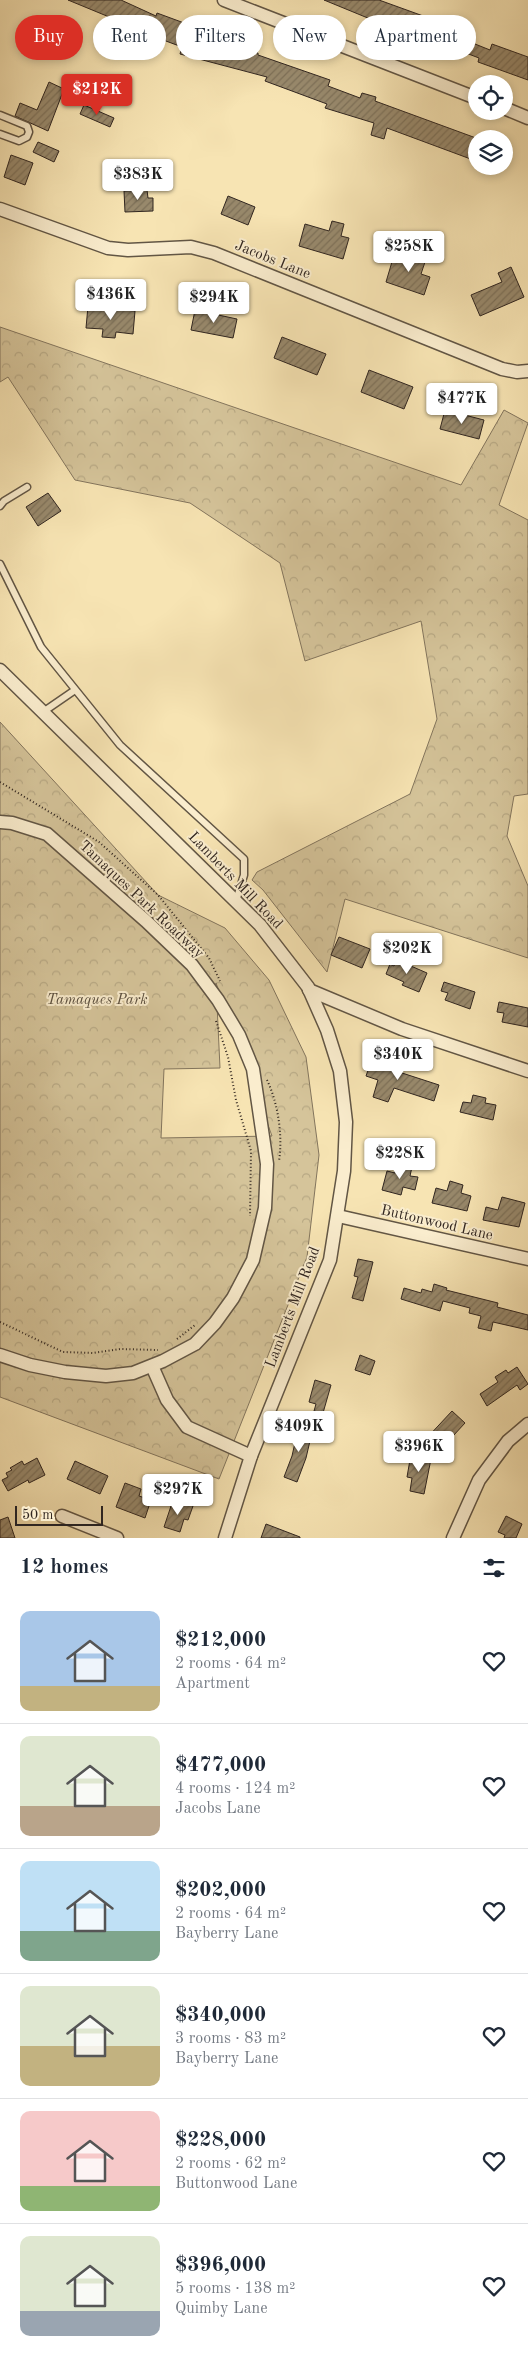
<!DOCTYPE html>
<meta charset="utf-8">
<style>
body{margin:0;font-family:"Old Standard TT",serif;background:#f2f2f3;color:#1f2937;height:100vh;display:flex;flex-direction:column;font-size:19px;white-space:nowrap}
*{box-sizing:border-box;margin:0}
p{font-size:16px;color:#747a83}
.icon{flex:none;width:28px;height:28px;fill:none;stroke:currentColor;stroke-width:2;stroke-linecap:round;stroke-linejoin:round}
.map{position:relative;height:1538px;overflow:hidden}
.drawer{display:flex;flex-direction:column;background:#fff;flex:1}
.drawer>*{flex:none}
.guide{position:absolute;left:15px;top:15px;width:499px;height:45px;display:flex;gap:10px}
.buttons{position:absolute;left:468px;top:75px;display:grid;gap:10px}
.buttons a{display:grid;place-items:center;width:45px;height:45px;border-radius:50%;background:#fff;box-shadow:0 2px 8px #0003;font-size:25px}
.scale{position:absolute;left:15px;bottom:12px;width:88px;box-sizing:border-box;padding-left:5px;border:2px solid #312620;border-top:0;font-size:14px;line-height:18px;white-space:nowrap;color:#312620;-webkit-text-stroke:4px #faedce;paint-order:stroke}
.price{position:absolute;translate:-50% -42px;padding:0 11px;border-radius:5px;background:#fff;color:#222;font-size:16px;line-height:32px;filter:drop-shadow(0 1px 2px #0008)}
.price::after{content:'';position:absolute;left:50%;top:30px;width:15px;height:11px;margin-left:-8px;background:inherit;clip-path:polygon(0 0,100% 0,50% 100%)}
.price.selected{background:#d93025;color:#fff}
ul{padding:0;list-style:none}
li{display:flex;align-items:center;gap:15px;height:125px;padding:0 20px}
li+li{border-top:1px solid #e0e1e3}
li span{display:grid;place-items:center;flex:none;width:140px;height:100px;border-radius:10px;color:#555}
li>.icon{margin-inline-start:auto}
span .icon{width:60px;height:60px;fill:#fffc;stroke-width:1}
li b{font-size:21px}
h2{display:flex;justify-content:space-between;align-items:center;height:60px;padding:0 20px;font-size:21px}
.chip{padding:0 18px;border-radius:22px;background:#fff;box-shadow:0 2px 8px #0003;font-size:18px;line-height:45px}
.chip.selected{background:#d93025;color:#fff}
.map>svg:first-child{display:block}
.forest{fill:url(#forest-crowns);stroke:#83755d;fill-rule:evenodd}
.building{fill:url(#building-hatch);stroke:#312620}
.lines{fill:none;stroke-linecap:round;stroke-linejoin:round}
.service-casing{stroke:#625645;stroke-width:9}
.minor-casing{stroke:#625645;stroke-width:15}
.path{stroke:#312620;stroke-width:2;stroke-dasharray:1 2.5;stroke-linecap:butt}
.service{stroke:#faedce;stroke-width:6}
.minor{stroke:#faedce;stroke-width:12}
.labels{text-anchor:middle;stroke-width:4;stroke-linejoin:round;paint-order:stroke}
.street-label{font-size:15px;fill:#312620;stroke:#faedce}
.park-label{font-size:15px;font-style:italic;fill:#5a4e3e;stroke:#faedce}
</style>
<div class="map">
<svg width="528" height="1538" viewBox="0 0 528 1538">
<defs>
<pattern id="forest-crowns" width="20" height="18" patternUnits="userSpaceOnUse" patternTransform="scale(1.25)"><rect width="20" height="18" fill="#d5c49a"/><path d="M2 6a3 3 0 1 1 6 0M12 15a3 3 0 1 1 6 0" fill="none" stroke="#b7a884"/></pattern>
<pattern id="building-hatch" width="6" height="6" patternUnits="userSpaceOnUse" patternTransform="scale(1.25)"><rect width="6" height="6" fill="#98896c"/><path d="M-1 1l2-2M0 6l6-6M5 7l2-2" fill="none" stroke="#7d7058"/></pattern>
</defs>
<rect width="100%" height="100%" fill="#f7e4b3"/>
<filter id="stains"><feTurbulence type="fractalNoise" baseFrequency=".004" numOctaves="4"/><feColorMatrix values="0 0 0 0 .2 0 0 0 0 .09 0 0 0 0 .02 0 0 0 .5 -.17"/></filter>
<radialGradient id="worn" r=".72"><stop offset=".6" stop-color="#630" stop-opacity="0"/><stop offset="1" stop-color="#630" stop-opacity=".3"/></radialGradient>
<g class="forest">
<polygon points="0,327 461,485 504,410 528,423 499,505 528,520 528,794 514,796 507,836 528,886 528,958 345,899 327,972 263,890 252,880 257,872 410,794 437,719 421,621 305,661 280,563 190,503 75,480 8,377 0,382"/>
<path d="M0,722L158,895L225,928L269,980L306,1057L319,1155L307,1257L219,1479L0,1397ZM216,983L272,1136L161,1138L164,1069L220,1068Z"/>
</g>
<g class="building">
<polygon points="68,0 121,0 156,16 157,13 195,27 193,34 214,40 214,42 258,53 258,55 330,80 328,86 360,98 362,93 376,97 375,101 476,138 476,161 387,128 384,139 371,135 374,123 325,108 327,104 265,81 267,77 180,54 182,47 131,28 131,26"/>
<polygon points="324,0 379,0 473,34 470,42 490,50 492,44 528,57 528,80 478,62 479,58 445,45 444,50 431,45 431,44"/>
<polygon points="49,82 64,89 48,131 15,116 20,103 37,110"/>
<polygon points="84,105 114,118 110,127 80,114"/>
<polygon points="38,142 59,151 54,162 33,152"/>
<polygon points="11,155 33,163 25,185 4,177"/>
<polygon points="147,190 148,198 153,198 153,211 125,212 124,191"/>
<polygon points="228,196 255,207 248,225 221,214"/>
<polygon points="332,221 344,224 341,236 349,238 343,259 299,246 305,224 329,231"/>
<polygon points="413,251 427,256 421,274 430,277 424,295 386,282 394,255 410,261"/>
<polygon points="511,267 524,297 480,316 471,295 502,282 498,273"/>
<polygon points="88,306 135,311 133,334 116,332 115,338 102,337 103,329 86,328"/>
<polygon points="195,310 237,319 233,338 191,330"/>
<polygon points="282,337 326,354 317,375 274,358"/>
<polygon points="369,370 413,387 404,409 361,392"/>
<polygon points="445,410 484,420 479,439 440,429"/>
<polygon points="48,493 61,511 38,526 26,507"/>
<polygon points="339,937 370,949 362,968 331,955"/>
<polygon points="397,960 427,973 419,992 402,985 404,982 386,974 390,964 394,966"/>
<polygon points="444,982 475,992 470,1009 445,1000 448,993 441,991"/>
<polygon points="499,1002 528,1008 528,1027 502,1022 504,1013 497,1012"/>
<polygon points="373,1056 401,1066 399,1072 439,1085 434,1101 394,1088 388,1102 373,1097 378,1080 366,1076"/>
<polygon points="473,1095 486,1098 485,1103 496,1105 493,1120 460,1112 463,1102 471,1103"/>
<polygon points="397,1163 412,1167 410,1176 418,1177 415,1190 403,1187 401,1195 382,1190 387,1171 395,1173"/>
<polygon points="450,1181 463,1185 461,1193 471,1196 467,1211 432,1203 436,1188 447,1191"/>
<polygon points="502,1197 525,1203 519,1227 483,1220 486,1207 498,1210"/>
<polygon points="358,1259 373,1262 363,1301 352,1298 358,1277 354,1276"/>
<polygon points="434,1284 447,1288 446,1290 498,1303 497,1307 528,1315 528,1330 493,1322 491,1331 478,1328 481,1316 469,1313 470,1308 443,1301 440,1311 401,1299 404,1288 421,1293 422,1289 432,1292"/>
<polygon points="360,1355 375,1361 370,1375 355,1370"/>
<polygon points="517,1367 528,1384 520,1390 517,1385 487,1406 480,1394 498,1382 495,1377 506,1370 508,1373"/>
<polygon points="315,1380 331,1385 323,1413 314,1411 316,1404 309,1402"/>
<polygon points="452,1411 465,1423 453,1436 448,1432 433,1447 425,1440"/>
<polygon points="299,1425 313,1428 306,1458 297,1482 284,1477 292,1456"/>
<polygon points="411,1454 431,1459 424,1494 410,1491 412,1478 407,1477"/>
<polygon points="37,1458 45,1475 29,1483 28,1480 8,1491 2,1480 8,1477 6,1473 12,1470 10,1468 22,1461 24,1465"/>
<polygon points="75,1461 108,1476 100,1494 67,1479"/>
<polygon points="125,1483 141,1489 139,1496 151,1500 145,1518 116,1507"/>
<polygon points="173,1500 193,1506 188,1520 184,1519 180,1532 164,1527"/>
<polygon points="506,1516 522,1524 516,1538 504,1538 505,1535 498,1532"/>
<polygon points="8,1517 15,1538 0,1538 0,1520"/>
<polygon points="266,1524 300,1537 300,1538 261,1538"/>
</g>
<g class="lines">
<defs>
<g id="service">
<polyline points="0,115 27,126 29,132 27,137 19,141 0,134"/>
<polyline points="0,506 4,501 27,487"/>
<polyline points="0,564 41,647 120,745 244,859 244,875 236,901"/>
<polyline points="43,712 75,690"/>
</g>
<g id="minor">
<polyline points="224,0 476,98"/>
<polyline points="504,108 528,118"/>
<polyline points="0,209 108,248 128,250 191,247 214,253 502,369 517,372 528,371"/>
<polyline points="0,670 260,925 308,987 327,1030 340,1071 346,1122 344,1171 330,1260 251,1456 225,1538"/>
<polyline points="0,822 12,823 47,834 146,921 192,965 218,1000 239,1035 253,1069 267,1164 265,1208 253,1260 233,1298 215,1323 195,1344 163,1361 133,1373 106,1376 65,1372 30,1365 0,1355"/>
<polyline points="309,990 402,1029 528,1071"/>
<polyline points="338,1216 528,1259"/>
<polyline points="152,1366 167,1400 187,1427 251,1456"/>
<polyline points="62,1516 117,1538"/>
<polyline points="453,1538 479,1480 508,1441 528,1424"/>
</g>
</defs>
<use href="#service" class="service-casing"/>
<use href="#minor" class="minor-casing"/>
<g class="path">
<polyline points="0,782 99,842 158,895 209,958 220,981"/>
<polyline points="216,1021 228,1057 236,1100 251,1151 250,1216"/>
<path d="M267,1080C278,1103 283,1136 279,1161"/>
<polyline points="0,1322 63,1352 93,1353 120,1349 158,1350"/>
<polyline points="177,1339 195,1325"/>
</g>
<use href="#service" class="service"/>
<use href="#minor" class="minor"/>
</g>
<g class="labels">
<g class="street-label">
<text transform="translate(273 259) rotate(22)" y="5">Jacobs Lane</text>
<text transform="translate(236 880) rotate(46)" y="5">Lamberts Mill Road</text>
<text transform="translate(142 899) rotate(43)" y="5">Tamaques Park Roadway</text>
<text transform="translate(437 1222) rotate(13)" y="5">Buttonwood Lane</text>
<text transform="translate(292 1307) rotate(-69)" y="5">Lamberts Mill Road</text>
</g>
<g class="park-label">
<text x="97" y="1004">Tamaques Park</text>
</g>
</g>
<rect width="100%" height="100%" filter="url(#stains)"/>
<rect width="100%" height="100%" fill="url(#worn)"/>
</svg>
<div class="buttons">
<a><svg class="icon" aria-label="locate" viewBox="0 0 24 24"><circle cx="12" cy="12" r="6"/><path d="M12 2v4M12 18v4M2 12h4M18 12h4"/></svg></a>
<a><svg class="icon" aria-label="layers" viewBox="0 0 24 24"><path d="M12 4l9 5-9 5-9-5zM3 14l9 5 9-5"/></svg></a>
</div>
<div class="scale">50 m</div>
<b class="price selected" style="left:97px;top:116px">$212K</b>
<b class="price" style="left:138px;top:201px">$383K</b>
<b class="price" style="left:409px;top:273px">$258K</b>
<b class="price" style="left:111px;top:321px">$436K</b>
<b class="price" style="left:214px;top:324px">$294K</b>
<b class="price" style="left:462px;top:425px">$477K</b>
<b class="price" style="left:407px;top:975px">$202K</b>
<b class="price" style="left:398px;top:1081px">$340K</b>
<b class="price" style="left:400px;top:1180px">$228K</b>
<b class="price" style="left:299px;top:1453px">$409K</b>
<b class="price" style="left:419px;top:1473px">$396K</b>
<b class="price" style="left:178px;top:1516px">$297K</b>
<div class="guide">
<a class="chip selected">Buy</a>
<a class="chip">Rent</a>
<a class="chip">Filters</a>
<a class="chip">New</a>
<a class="chip">Apartment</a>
</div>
</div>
<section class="drawer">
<h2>12 homes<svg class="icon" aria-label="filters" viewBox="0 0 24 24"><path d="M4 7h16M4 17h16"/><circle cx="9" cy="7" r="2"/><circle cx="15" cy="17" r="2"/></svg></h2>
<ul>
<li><span style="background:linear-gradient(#a9c7e8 75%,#c2b280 0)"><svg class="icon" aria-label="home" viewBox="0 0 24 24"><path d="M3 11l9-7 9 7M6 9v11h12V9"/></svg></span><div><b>$212,000</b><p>2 rooms · 64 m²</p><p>Apartment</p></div><svg class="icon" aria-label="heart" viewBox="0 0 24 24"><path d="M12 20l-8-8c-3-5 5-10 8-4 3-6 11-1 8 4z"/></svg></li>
<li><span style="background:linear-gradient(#dfe7d0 70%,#b9a48a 0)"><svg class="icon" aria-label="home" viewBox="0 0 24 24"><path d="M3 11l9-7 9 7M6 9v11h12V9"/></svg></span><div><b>$477,000</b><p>4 rooms · 124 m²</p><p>Jacobs Lane</p></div><svg class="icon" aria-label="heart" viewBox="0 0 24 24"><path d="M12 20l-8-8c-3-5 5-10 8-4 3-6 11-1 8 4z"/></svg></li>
<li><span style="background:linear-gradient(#bfe0f5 70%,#7fa58c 0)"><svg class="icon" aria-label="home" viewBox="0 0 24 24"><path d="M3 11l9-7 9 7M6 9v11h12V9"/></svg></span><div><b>$202,000</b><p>2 rooms · 64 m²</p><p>Bayberry Lane</p></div><svg class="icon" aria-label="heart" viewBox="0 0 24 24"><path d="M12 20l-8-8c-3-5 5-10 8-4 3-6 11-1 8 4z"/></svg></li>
<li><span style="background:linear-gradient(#dfe7d0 60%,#c2b280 0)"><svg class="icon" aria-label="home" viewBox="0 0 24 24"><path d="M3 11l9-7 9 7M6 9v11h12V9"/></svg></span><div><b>$340,000</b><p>3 rooms · 83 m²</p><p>Bayberry Lane</p></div><svg class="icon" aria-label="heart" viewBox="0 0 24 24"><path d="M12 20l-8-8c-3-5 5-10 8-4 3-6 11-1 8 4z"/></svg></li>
<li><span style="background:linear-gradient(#f6c9c9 75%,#8fb573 0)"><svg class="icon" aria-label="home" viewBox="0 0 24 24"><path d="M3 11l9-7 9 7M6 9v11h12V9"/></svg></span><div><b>$228,000</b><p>2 rooms · 62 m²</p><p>Buttonwood Lane</p></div><svg class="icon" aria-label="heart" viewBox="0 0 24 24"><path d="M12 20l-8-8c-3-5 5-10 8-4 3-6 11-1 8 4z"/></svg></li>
<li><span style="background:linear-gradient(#dfe7d0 75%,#9aa5b1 0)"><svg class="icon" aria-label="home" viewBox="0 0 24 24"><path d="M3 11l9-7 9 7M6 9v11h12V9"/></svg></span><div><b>$396,000</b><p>5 rooms · 138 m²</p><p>Quimby Lane</p></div><svg class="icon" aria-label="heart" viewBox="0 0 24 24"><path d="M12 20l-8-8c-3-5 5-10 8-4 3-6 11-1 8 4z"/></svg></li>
</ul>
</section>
